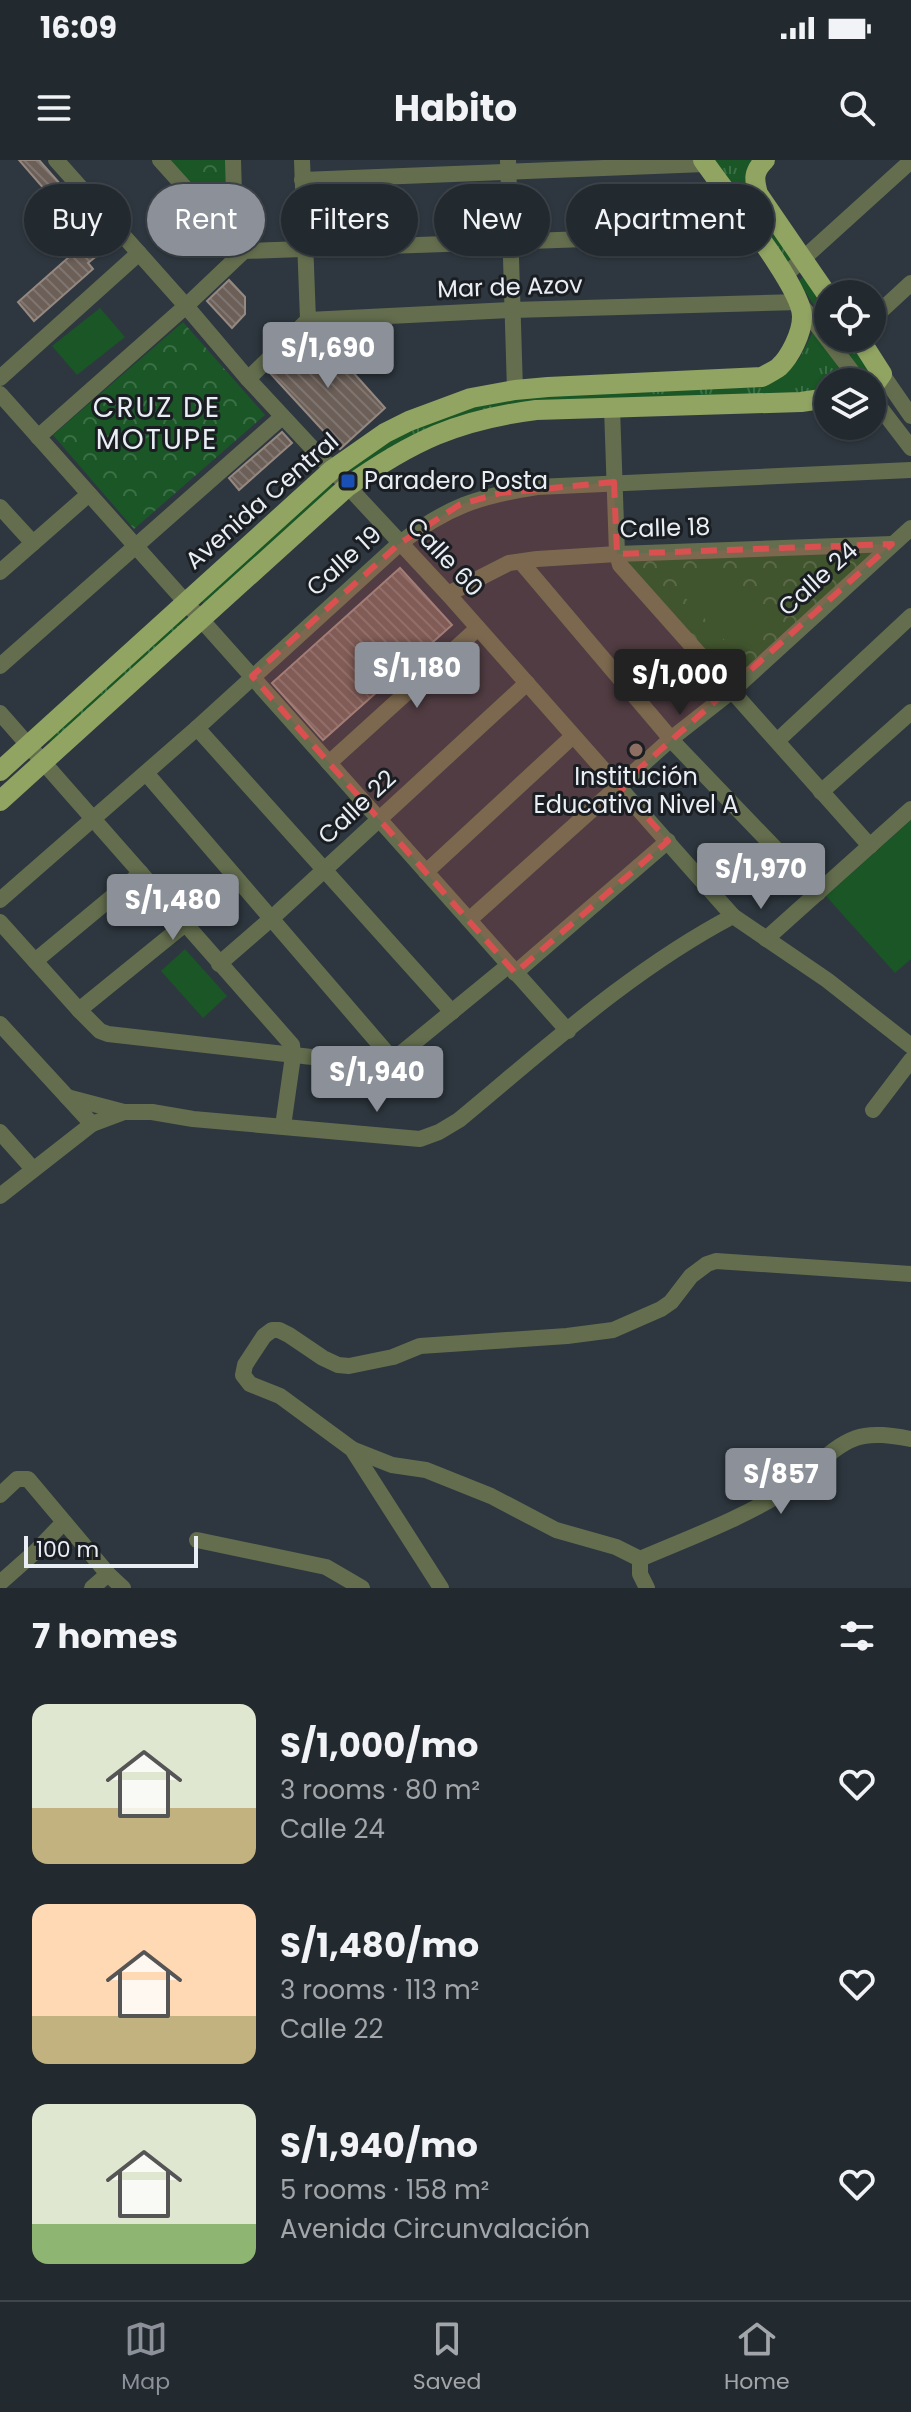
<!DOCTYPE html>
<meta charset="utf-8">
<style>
body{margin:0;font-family:Poppins,sans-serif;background:#2e353b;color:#f1f3f6;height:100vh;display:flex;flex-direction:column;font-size:30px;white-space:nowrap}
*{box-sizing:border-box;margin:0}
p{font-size:26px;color:#a2a6aa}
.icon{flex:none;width:44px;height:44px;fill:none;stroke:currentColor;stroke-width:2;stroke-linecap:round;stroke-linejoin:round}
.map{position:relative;height:1428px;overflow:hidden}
.details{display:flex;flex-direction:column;background:#22292f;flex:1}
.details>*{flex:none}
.top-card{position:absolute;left:24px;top:24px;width:864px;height:72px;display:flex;gap:16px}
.fabs{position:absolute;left:814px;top:120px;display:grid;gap:16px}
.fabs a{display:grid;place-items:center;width:72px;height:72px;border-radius:50%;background:#22292f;box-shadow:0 2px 6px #0004,0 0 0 2px #3f454b;font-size:40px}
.scale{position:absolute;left:24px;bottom:20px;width:174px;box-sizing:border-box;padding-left:8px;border:4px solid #e8eef4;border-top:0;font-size:22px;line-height:28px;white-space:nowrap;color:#e8eef4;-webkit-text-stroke:6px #1a1e22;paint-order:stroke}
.price{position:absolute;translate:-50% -68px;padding:0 18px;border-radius:8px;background:#8c9099;color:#fff;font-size:26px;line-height:52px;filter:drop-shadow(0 2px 4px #0008)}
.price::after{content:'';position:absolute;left:50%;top:48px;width:24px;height:18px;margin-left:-12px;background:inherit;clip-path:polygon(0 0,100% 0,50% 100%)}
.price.selected{background:#222;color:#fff}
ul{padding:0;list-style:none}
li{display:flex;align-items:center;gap:24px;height:200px;padding:0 32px}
li span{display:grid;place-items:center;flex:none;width:224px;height:160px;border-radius:16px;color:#555}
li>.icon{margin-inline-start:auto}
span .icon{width:96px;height:96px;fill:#fffc;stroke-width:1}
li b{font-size:34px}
h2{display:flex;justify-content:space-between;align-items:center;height:96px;padding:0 32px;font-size:34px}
.chip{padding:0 28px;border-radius:36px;background:#22292f;box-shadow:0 2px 6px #0004,0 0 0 2px #3f454b;font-size:28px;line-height:72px}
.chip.selected{background:#8c9099;color:#fff}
.status{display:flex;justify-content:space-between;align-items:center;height:56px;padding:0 40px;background:#22292f;direction:ltr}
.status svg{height:22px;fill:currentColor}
header{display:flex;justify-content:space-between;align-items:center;height:104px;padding:0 32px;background:#22292f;font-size:36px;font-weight:700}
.tab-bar{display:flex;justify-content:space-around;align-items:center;height:112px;border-top:2px solid #3f454b;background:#22292f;font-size:22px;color:#a2a6aa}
.tab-bar a{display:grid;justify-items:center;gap:4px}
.tab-bar .selected{color:#8c9099}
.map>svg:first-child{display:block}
.grass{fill:url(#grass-tufts)}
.forest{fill:url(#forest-crowns)}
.pitch{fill:#1a5626}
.building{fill:url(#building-back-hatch);stroke:#958880;stroke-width:2}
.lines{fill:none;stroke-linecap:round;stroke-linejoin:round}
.minor{stroke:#646e4e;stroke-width:16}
.major{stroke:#91a462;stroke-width:20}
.marked{fill:#da5051;fill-opacity:0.2;stroke:#da5051;stroke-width:6;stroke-dasharray:16 10;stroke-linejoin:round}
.transit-dot{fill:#1a4fb4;stroke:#1a1e22;stroke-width:3}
.education-dot{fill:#8d6e63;stroke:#1a1e22;stroke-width:3}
.labels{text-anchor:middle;stroke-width:6;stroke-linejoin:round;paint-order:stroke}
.street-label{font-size:24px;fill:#e8eef4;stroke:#1a1e22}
.poi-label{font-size:24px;fill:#e8eef4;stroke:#1a1e22;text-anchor:start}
.quarter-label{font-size:28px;letter-spacing:2px;fill:#e8eef4;stroke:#1a1e22}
</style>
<div class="status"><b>16:09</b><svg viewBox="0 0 49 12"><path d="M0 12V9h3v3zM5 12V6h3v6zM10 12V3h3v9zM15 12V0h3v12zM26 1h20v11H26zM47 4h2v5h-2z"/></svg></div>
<header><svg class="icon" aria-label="menu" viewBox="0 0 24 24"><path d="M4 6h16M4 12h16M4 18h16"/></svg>Habito<svg class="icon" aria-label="search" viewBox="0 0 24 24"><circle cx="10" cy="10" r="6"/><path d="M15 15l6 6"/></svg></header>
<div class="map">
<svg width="911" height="1428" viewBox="0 0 911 1428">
<defs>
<pattern id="grass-tufts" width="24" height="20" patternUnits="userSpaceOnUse" patternTransform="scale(2)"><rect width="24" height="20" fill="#1a5626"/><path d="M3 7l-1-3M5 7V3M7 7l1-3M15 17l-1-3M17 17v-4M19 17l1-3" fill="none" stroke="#3b6f46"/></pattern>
<pattern id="forest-crowns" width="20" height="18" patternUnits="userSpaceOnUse" patternTransform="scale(2)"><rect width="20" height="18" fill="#1a5626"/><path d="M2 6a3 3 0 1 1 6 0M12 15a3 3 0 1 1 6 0" fill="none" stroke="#3b6f46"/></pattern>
<pattern id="building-back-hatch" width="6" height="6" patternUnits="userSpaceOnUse" patternTransform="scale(2)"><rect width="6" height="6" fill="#6b5f58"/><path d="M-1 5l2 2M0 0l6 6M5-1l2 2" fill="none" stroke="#807671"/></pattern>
</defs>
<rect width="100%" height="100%" fill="#2e373f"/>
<g class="grass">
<polygon points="713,0 758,0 755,3 795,96 784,104"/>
<polygon points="807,114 828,143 828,166 798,121"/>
<polygon points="317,165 353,165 356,210"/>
<polygon points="814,170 855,222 828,222 828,233 525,247 357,317 347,305 388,276 460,245 787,212 799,199"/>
<polygon points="836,178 853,178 877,212 869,222"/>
<polygon points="328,321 337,331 207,447 198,437"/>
<polygon points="182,453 190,464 53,586 46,576"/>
</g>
<g class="forest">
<polygon points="160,0 228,0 227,59 216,63"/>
<polygon points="183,162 265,255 134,369 53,275"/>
<polygon points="871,391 872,394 728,523 624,399"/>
</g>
<g class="pitch">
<polygon points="100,148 125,177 77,215 52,186"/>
<polygon points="718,402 767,454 731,487 682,434"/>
<polygon points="911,660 911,799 895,813 826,736"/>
<polygon points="185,789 227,836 203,858 161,811"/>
</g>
<g class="building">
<polygon points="19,0 39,0 98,67 86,77"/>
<polygon points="86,82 98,95 88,103 93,109 34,161 18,142"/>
<polygon points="229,120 245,137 245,154 232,168 207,141"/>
<polygon points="316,171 385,248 340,289 270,213"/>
<polygon points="282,272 292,283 239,330 229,318"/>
<polygon points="400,408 452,465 323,580 272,523"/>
</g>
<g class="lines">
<g class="minor">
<polyline points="56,0 186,146 248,219 448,434 733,756 827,820 911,886"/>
<polyline points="160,0 243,92"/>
<polyline points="233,0 235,69 242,85"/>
<polyline points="302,0 308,160"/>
<polyline points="508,0 515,230"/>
<polyline points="302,20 705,4"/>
<polyline points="784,116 911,1"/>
<polyline points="872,159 911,123"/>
<polyline points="882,214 911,256"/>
<polyline points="0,218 139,93"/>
<polyline points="248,219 308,160 512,150 799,142 860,222"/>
<polyline points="0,234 568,871"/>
<polyline points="872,237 911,288"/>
<polyline points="612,248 617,394 620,405 870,686"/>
<polyline points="38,277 186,146 244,91 756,73"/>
<polyline points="0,347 33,383"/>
<polyline points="521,402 677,586 818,733"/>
<polyline points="0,412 89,334"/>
<polyline points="448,434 509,403 537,399 617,394 892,384"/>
<polyline points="0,506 282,257"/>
<polyline points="0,553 292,885 293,896 283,966"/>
<polyline points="197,568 452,852"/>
<polyline points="777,581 911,456"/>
<polyline points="329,603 478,468"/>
<polyline points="146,613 393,900"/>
<polyline points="821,632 911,552"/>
<polyline points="426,712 573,576"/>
<path d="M0,740L197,568L399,384C446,347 479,336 537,327L911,310"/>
<polyline points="470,759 672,578 732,531 911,368"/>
<polyline points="0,762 79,850 100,871 108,874 383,905 393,900 509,805"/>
<polyline points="766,779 911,649"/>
<polyline points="35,801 141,713"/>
<polyline points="219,804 272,758 527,523"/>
<polyline points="515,813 668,681"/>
<polyline points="79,850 185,764"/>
<polyline points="0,864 92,964"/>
<polyline points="67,937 124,952"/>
<polyline points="873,950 911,900"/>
<polyline points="0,972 33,1009"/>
<path d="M0,1036L92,964L124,952H152L193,959L420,979L439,972L459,960C546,888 632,809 733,756"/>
<polyline points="354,1290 392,1305 426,1310 491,1336 556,1370 616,1387 640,1399 640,1414 647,1428"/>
<polyline points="0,1335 17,1319 28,1319 108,1414 123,1428"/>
<polyline points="197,1380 326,1407 362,1428"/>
<path d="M640,1399C689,1378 741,1359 787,1330C811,1315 828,1288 856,1278C872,1272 894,1276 911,1279"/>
<polyline points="0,1423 35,1392 64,1362"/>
<polyline points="92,1428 108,1414"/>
<polyline points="441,1428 352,1289 280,1236 250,1224 243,1215 245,1205 264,1176 272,1170 279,1170 289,1175 323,1198 338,1205 349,1206 393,1197 420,1186 567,1176 613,1170 661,1149 671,1142 691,1116 707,1104 716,1101 911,1114"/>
</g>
<g class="major">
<path d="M765,0C753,12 754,19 758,34L828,136"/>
<polyline points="859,178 882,214 872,228"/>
<path d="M0,611L332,310L385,273L409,261L471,238L515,230L548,227L762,217C767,214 774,211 779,207C790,197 802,173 802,157C803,127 723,30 703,0"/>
<path d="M0,641L347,327C412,281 457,260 536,250L801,242L828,238"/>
</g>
</g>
<path class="marked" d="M614,322L617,394L892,384L620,626L668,681L515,813L252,516L399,384L459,345L500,333Z"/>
<rect class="transit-dot" x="340" y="313" width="16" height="16" rx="4"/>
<circle class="education-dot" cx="636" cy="590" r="8"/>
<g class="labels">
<g class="street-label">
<text transform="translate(510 127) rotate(-2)" y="8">Mar de Azov</text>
<text transform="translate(262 341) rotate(-41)" y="8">Avenida Central</text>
<text transform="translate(665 368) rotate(-2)" y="8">Calle 18</text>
<text transform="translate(445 397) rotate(47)" y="8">Calle 60</text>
<text transform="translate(344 401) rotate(-42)" y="8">Calle 19</text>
<text transform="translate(818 419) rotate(-42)" y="8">Calle 24</text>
<text transform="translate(357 647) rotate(-43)" y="8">Calle 22</text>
</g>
<g class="poi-label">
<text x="364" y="329">Paradero Posta</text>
<text x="636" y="625" text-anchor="middle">Institución<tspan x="636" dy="28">Educativa Nivel A</tspan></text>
</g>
<g class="quarter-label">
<text x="157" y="257">CRUZ DE<tspan x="157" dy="32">MOTUPE</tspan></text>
</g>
</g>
</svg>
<div class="fabs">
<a><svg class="icon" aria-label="locate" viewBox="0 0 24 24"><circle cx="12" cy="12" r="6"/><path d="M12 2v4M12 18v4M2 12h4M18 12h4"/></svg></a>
<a><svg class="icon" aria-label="layers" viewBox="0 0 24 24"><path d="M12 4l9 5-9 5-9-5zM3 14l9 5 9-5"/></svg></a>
</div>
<div class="scale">100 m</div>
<b class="price" style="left:328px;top:230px">S/1,690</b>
<b class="price" style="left:417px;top:550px">S/1,180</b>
<b class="price selected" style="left:680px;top:557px">S/1,000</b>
<b class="price" style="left:761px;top:751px">S/1,970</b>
<b class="price" style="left:173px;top:782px">S/1,480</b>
<b class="price" style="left:377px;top:954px">S/1,940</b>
<b class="price" style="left:781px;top:1356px">S/857</b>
<div class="top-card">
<a class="chip">Buy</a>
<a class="chip selected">Rent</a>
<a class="chip">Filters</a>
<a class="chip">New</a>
<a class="chip">Apartment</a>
</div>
</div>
<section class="details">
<h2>7 homes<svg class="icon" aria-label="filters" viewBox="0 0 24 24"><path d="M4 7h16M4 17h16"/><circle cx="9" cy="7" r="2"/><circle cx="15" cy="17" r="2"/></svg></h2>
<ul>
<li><span style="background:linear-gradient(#dfe7d0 65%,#c2b280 0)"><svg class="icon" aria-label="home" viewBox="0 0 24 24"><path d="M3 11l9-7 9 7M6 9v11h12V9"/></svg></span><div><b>S/1,000/mo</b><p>3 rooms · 80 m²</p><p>Calle 24</p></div><svg class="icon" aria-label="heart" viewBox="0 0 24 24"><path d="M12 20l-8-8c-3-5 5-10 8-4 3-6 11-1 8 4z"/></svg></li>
<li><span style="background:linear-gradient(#ffd9b3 70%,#c2b280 0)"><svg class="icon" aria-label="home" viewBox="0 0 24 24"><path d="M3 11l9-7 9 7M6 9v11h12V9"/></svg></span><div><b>S/1,480/mo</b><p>3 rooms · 113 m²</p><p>Calle 22</p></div><svg class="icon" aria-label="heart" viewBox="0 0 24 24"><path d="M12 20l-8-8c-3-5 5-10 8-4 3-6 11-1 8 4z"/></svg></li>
<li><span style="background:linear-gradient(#dfe7d0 75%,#8fb573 0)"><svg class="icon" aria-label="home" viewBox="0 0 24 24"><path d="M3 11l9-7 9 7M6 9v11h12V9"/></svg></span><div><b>S/1,940/mo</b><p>5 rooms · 158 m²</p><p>Avenida Circunvalación</p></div><svg class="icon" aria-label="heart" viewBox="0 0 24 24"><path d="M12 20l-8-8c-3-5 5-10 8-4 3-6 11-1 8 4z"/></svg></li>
</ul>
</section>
<nav class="tab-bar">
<a class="selected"><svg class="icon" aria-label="map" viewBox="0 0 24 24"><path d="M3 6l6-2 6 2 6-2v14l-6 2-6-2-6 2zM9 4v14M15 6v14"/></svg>Map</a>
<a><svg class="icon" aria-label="saved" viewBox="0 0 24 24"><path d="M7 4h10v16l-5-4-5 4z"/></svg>Saved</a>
<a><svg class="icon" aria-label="home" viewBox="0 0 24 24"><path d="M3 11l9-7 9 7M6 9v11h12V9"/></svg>Home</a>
</nav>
